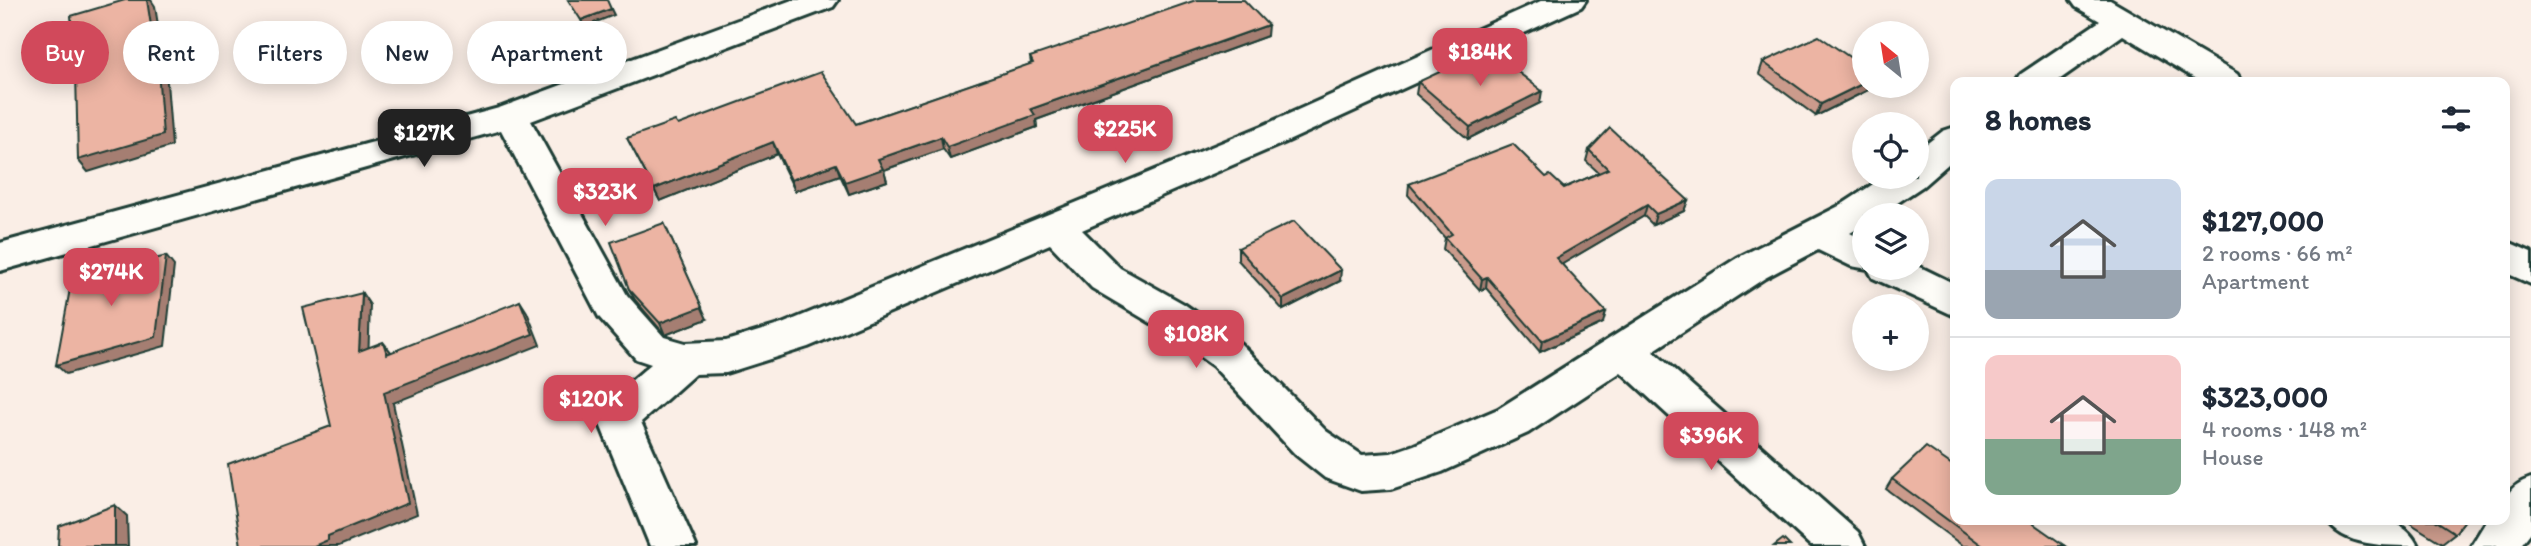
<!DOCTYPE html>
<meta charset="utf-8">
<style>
body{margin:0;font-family:Itim,sans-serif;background:#f2f2f3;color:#1f2937;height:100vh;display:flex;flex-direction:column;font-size:26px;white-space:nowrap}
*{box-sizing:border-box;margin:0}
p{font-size:23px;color:#747a83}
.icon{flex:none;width:38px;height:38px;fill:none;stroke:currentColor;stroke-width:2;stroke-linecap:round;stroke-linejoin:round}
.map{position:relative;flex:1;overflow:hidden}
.panel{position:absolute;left:1950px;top:77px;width:560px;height:448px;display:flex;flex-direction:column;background:#fff;border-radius:14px;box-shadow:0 4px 18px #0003}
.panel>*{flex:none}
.banner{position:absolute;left:21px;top:21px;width:665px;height:63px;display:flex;gap:14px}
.needle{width:46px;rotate:330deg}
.fabs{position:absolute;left:1852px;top:21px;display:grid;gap:14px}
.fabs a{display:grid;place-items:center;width:77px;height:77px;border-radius:50%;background:#fff;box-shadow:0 4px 18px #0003;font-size:35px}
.price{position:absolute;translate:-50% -60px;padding:0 16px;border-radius:14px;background:#d1495b;color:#fff;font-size:23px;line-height:46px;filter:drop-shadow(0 2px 4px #0008)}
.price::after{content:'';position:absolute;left:50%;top:42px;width:21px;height:16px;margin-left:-10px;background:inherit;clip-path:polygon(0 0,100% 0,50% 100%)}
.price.active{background:#222;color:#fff}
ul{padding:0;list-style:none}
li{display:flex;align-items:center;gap:21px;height:175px;padding:0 35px}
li+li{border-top:2px solid #e0e1e3}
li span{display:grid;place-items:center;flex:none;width:196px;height:140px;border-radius:14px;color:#555}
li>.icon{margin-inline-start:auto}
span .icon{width:84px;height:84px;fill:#fffc;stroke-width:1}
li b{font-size:30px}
h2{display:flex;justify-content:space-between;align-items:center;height:84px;padding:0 35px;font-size:30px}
.chip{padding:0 24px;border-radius:32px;background:#fff;box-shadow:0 4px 18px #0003;font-size:24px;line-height:63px}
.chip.active{background:#d1495b;color:#fff}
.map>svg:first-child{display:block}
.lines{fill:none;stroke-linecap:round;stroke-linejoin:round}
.minor-casing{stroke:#1f3d34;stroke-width:6}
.minor{fill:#fdfcf7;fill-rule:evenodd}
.wall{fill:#cb9b8c;stroke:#1f3d34;stroke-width:2}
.shaded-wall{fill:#a57e72;stroke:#1f3d34;stroke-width:2}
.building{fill:#ecb4a3;stroke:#1f3d34;stroke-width:2}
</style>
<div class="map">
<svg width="2531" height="546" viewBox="0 0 2531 546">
<rect width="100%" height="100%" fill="#faeee6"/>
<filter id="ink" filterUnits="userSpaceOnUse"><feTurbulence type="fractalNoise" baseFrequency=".0143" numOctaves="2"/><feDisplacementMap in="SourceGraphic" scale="14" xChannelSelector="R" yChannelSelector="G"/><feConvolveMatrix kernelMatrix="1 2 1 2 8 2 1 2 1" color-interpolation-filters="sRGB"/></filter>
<g filter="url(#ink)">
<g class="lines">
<defs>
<g id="minor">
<polygon points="792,0 838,0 833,7 531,121 627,295 664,337 685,343 726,341 782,324 1262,126 1543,0 1586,0 1581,7 1286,142 1082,230 1120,268 1184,304 1241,344 1326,431 1362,455 1391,453 1414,445 1498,409 1737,258 1841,205 1884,177 1916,177 1916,152 1943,131 1955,127 1955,158 1923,186 1879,215 1864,215 1864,225 1850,233 1864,240 1864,268 1916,268 1916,265 1955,284 1955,316 1873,278 1868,269 1851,266 1818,250 1765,278 1653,351 1858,532 1865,546 1811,546 1621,372 1528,433 1442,472 1391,489 1361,491 1325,478 1296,455 1213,366 1156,326 1092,288 1050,244 808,347 726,373 695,374 641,422 696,546 650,546 597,417 603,405 651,364 636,359 599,317 501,130 0,271 0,243 499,108"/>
<polygon points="2071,0 2110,0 2237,74 2242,82 2201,82 2123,35 2056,82 2016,82 2021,74 2100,21 2076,7"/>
<polygon points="2504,240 2531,252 2531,284 2504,272"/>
<path d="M2531,478V532L2520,546H2471L2487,520H2504C2504,497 2508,486 2531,478Z"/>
<path d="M2327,520C2361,520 2401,510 2418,546C2385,546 2342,546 2327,520Z"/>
</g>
</defs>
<use href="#minor" class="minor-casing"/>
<use href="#minor" class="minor"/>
</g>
<g class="wall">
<polygon points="1267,36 1036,120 1037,127 950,159 943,149 884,170 887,181 849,194 840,175 795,191 777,154 660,201 627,138 678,125 856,124 1031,64 1030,57"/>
<polygon points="1763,62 1872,88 1816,116 1759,74"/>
<polygon points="1418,82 1540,103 1468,139 1416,94"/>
<polygon points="1589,150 1688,200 1684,211 1653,225 1644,216 1562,264 1603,323 1540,352 1486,288 1480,290 1443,249 1445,238 1408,195 1409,184 1546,177 1564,188 1599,173 1586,161"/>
<polygon points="1238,248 1340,281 1283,310 1238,260"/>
<polygon points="629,289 707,319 665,335 635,300"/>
<polygon points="1892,479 2065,546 1963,546 1886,489"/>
<polygon points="2405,520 2465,520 2455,533 2442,543"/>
</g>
<g class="shaded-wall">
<polygon points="147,0 151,0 155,6 167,82 172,146 88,172 78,160"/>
<polygon points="611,9 614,15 584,27 581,20"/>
<polygon points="1268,25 1267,36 1036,120 1037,127 950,159 947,147 1031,109"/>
<polygon points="1864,83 1864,86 1873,86 1872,88 1816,116 1821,104"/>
<polygon points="1542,91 1540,103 1468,139 1470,127"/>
<polygon points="941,137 943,149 884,170 887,181 849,194 845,182 878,159"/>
<polygon points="773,142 777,154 660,201 654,189"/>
<polygon points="836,164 840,175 795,191 791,180"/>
<polygon points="1688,200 1684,211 1653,225 1656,214"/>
<polygon points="1647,205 1644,216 1554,269 1556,258"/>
<polygon points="664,223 707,319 665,335 660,323"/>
<polygon points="166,256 174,266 165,346 66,374 56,365"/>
<polygon points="112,257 121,266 119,281 110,271"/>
<polygon points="1341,270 1340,281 1283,310 1283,299"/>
<polygon points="1487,277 1486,288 1480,290 1482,279"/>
<polygon points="362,293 370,305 368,362 359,351"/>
<polygon points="520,301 527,312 540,345 393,403 417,514 339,546 314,546 328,536 384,392"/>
<polygon points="1606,312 1603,323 1540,352 1542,341"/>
<polygon points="383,342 392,353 387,354"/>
<polygon points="115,505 127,516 128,546 115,546"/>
</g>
<g class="building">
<polygon points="125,0 147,0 158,70 163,135 78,160 76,73 71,16"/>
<polygon points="568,0 607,0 611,9 581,20"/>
<polygon points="1196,0 1244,0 1268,25 1031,109 1035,115 947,147 941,137 878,159 883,169 845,182 836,164 791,180 773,142 654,189 627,138 675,121 678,125 821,72 856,124 1033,63 1030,57"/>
<polygon points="1819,36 1864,67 1864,83 1821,104 1763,62"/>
<polygon points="1489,49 1542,91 1470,127 1418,82"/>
<polygon points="1610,128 1688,200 1656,214 1647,205 1556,258 1606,312 1542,341 1487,277 1482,279 1445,238 1452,234 1409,184 1513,144 1546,177 1550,175 1564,188 1608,169 1589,150"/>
<polygon points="1294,221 1341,270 1283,299 1238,248"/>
<polygon points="664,223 702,307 660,323 629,289 611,242"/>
<polygon points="166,256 156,337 56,365 74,267 112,257 110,271"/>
<polygon points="362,293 359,351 383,342 387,354 520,301 533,334 384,392 408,503 328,536 328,540 314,546 241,546 228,464 331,426 303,308"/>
<polygon points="1926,447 1955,467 1955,520 2028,520 2065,546 1983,546 1892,479"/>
<polygon points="115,505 115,546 58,546 59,526"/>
<polygon points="2435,520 2465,520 2455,533"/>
<polygon points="1783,539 1790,546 1774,546"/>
</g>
</g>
</svg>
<div class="fabs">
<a><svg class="needle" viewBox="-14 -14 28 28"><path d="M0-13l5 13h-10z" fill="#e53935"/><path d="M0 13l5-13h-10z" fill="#747a83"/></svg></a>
<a><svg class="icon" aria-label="locate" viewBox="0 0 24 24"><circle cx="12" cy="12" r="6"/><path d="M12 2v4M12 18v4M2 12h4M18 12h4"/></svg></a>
<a><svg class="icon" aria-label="layers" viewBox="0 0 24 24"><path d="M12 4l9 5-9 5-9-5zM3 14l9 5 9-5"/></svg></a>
<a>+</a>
</div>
<b class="price" style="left:1480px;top:88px">$184K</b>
<b class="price" style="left:1125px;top:165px">$225K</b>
<b class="price active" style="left:424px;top:169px">$127K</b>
<b class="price" style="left:605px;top:228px">$323K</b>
<b class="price" style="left:111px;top:308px">$274K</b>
<b class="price" style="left:1196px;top:370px">$108K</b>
<b class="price" style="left:591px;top:435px">$120K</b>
<b class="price" style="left:1711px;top:472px">$396K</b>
<div class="banner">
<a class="chip active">Buy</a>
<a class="chip">Rent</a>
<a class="chip">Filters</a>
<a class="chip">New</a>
<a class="chip">Apartment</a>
</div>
<section class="panel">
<h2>8 homes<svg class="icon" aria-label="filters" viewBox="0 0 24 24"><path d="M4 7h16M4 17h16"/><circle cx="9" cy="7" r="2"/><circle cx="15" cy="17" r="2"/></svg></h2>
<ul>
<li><span style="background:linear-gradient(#c9d6e8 65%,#9aa5b1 0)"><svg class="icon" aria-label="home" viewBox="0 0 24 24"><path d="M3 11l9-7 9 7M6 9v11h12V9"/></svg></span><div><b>$127,000</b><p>2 rooms · 66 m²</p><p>Apartment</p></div></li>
<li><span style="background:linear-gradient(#f6c9c9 60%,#7fa58c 0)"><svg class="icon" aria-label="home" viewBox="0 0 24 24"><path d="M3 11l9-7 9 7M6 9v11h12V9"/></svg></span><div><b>$323,000</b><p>4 rooms · 148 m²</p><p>House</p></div></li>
</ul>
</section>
</div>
